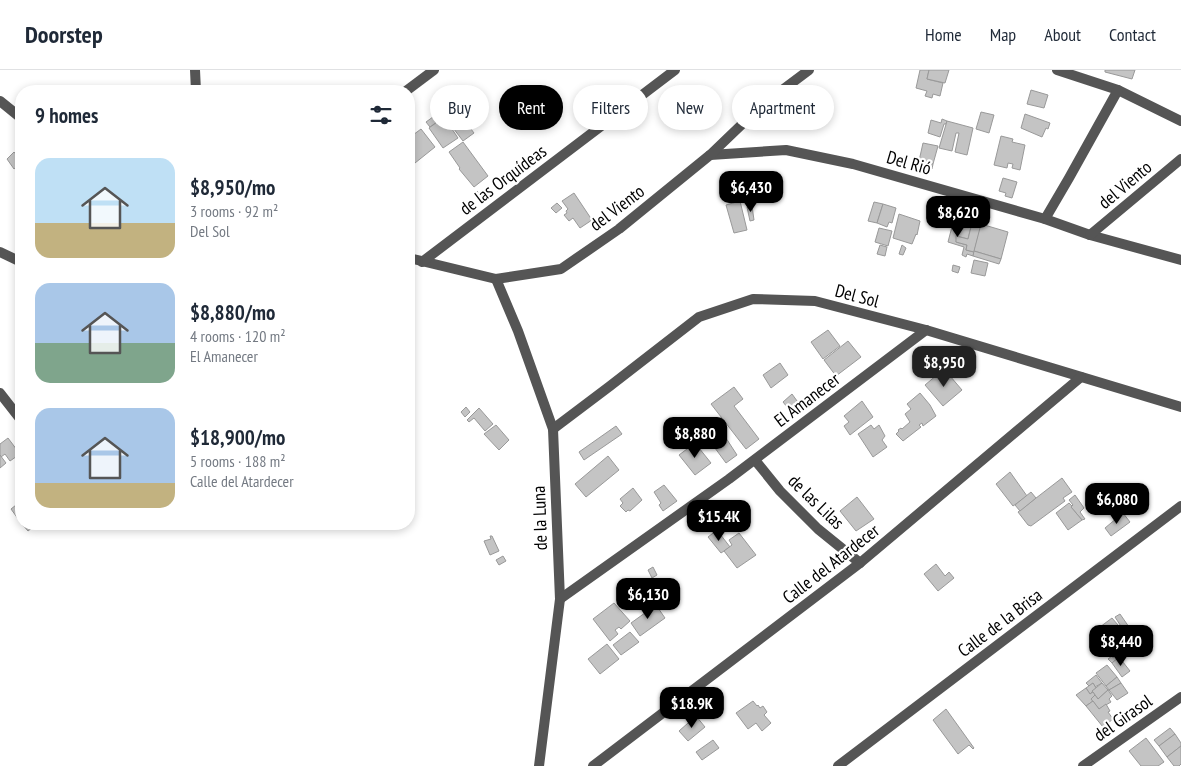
<!DOCTYPE html>
<meta charset="utf-8">
<style>
body{margin:0;font-family:"PT Sans Narrow",sans-serif;background:#f6f6f7;color:#1f2937;height:100vh;display:flex;flex-direction:column;font-size:19px;white-space:nowrap}
*{box-sizing:border-box;margin:0}
p{font-size:16px;color:#747a83}
.icon{flex:none;width:28px;height:28px;fill:none;stroke:currentColor;stroke-width:2;stroke-linecap:round;stroke-linejoin:round}
.map{position:relative;flex:1;overflow:hidden}
.sheet{position:absolute;left:15px;top:15px;width:400px;height:445px;display:flex;flex-direction:column;background:#fff;border-radius:20px;box-shadow:0 2px 8px #0003}
.sheet>*{flex:none}
.guide{position:absolute;left:430px;top:15px;width:475px;height:45px;display:flex;gap:10px}
.price{position:absolute;translate:-50% -42px;padding:0 11px;border-radius:10px;background:#000;color:#fff;font-size:16px;line-height:32px;filter:drop-shadow(0 1px 2px #0008)}
.price::after{content:'';position:absolute;left:50%;top:30px;width:15px;height:11px;margin-left:-8px;background:inherit;clip-path:polygon(0 0,100% 0,50% 100%)}
.price.active{background:#222;color:#fff}
ul{padding:0;list-style:none}
li{display:flex;align-items:center;gap:15px;height:125px;padding:0 20px}
li span{display:grid;place-items:center;flex:none;width:140px;height:100px;border-radius:15px;color:#555}
li>.icon{margin-inline-start:auto}
span .icon{width:60px;height:60px;fill:#fffc;stroke-width:1}
li b{font-size:21px}
h2{display:flex;justify-content:space-between;align-items:center;height:60px;padding:0 20px;font-size:21px}
.tag{padding:0 18px;border-radius:22px;background:#fff;box-shadow:0 2px 8px #0003;font-size:18px;line-height:45px}
.tag.active{background:#000;color:#fff}
header{display:flex;align-items:center;gap:30px;box-sizing:border-box;height:70px;padding:0 25px;background:#fff;border-bottom:1px solid #e0e1e3}
header strong{font-size:24px}
nav{display:flex;gap:28px;margin-inline-start:auto;font-size:18px}
.map>svg:first-child{display:block}
.building{fill:#c4c4c4;stroke:#999}
.lines{fill:none;stroke-linecap:round;stroke-linejoin:round}
.street{stroke:#555;stroke-width:10}
.labels{text-anchor:middle;stroke-width:4.5;stroke-linejoin:round;paint-order:stroke}
.street-label{font-size:18px;fill:#000;stroke:#fff}
</style>
<header>
<strong>Doorstep</strong>
<nav><a>Home</a><a>Map</a><a>About</a><a>Contact</a></nav>
</header>
<div class="map">
<svg width="1181" height="696" viewBox="0 0 1181 696">
<rect width="100%" height="100%" fill="#fff"/>
<g class="building">
<polygon points="920,0 929,0 927,9 943,13 940,26 933,24 932,28 925,26 927,21 916,18"/>
<polygon points="929,0 949,0 945,13 927,9"/>
<polygon points="1105,0 1135,0 1132,9 1105,2"/>
<polygon points="458,18 463,24 458,28 453,22"/>
<polygon points="1031,20 1048,25 1044,38 1027,34"/>
<polygon points="458,42 474,63 463,71 447,50"/>
<polygon points="981,42 994,45 989,63 976,59"/>
<polygon points="437,44 441,49 430,57 426,52"/>
<polygon points="1025,44 1050,53 1048,59 1046,58 1042,67 1021,58"/>
<polygon points="444,47 458,68 443,78 429,58"/>
<polygon points="942,49 947,51 946,54 944,54 940,67 928,63 931,50 941,53"/>
<polygon points="947,51 973,58 967,85 955,82 959,63 956,63 952,81 939,78"/>
<polygon points="421,59 435,77 415,93 409,85 409,68"/>
<polygon points="1001,66 1013,69 1012,72 1025,75 1020,100 1012,98 1013,94 1008,93 1007,98 994,95"/>
<polygon points="463,72 488,106 474,117 459,99 460,98 449,82"/>
<polygon points="923,73 938,76 933,94 919,91"/>
<polygon points="14,82 21,90 21,93 14,99 7,89"/>
<polygon points="919,91 933,94 932,99 918,96"/>
<polygon points="1003,108 1017,112 1012,128 1005,126 1006,123 999,121"/>
<polygon points="729,109 736,128 727,131 720,112"/>
<polygon points="477,121 482,126 478,130 473,125"/>
<polygon points="574,123 592,150 580,158 573,148 569,151 564,145 567,143 566,141 568,139 562,131"/>
<polygon points="740,131 747,160 734,163 726,135"/>
<polygon points="874,132 883,134 877,153 868,151"/>
<polygon points="557,133 562,138 556,143 551,138"/>
<polygon points="883,134 896,138 892,153 889,152 887,157 877,153"/>
<polygon points="752,136 754,150 750,151 747,137"/>
<polygon points="899,144 920,151 917,165 916,164 912,174 893,168"/>
<polygon points="954,149 960,152 956,172 967,175 966,180 974,182 973,186 967,184 966,187 962,185 964,177 948,172"/>
<polygon points="961,150 972,153 968,169 956,166"/>
<polygon points="972,153 981,156 974,182 966,180 967,175 956,172 956,166 968,169"/>
<polygon points="981,154 1008,162 1001,189 974,181"/>
<polygon points="879,158 892,161 888,176 875,172"/>
<polygon points="880,175 887,177 885,186 877,184"/>
<polygon points="902,175 906,178 903,185 899,184"/>
<polygon points="974,181 1001,189 999,194 973,186"/>
<polygon points="974,190 988,193 985,206 971,203"/>
<polygon points="953,195 960,197 958,203 952,201"/>
<polygon points="828,260 840,276 823,289 811,272"/>
<polygon points="848,271 861,287 836,306 824,290"/>
<polygon points="780,293 788,305 771,318 763,305"/>
<polygon points="944,299 962,320 943,336 925,315"/>
<polygon points="734,317 743,329 734,336 759,369 746,379 711,334"/>
<polygon points="920,323 930,335 936,346 923,356 922,353 919,355 921,357 903,371 896,364 899,361 898,360 901,358 902,359 910,352 905,344 911,339 907,334"/>
<polygon points="792,324 800,335 791,342 783,332"/>
<polygon points="862,331 873,347 850,365 844,356 849,352 844,346"/>
<polygon points="466,337 470,342 465,347 461,342"/>
<polygon points="479,338 493,354 485,361 474,348 469,352 467,350"/>
<polygon points="496,355 509,370 499,380 484,364"/>
<polygon points="871,355 874,359 879,355 885,366 882,370 887,377 873,387 858,364"/>
<polygon points="616,356 622,364 584,390 579,382"/>
<polygon points="724,365 737,385 726,393 712,374"/>
<polygon points="8,368 20,384 10,391 5,384 1,387 0,385 0,374"/>
<polygon points="695,373 711,393 695,405 679,385"/>
<polygon points="0,385 6,393 0,398"/>
<polygon points="608,386 619,400 586,427 575,414"/>
<polygon points="1010,402 1027,426 1013,436 996,414"/>
<polygon points="1062,408 1072,422 1063,428 1065,431 1031,456 1028,455 1018,442"/>
<polygon points="664,415 677,431 663,441 659,435 661,433 654,422"/>
<polygon points="633,418 642,430 630,441 628,440 626,442 620,436 623,433 620,429"/>
<polygon points="1031,422 1036,428 1020,441 1015,435"/>
<polygon points="1075,425 1084,438 1080,442 1085,449 1082,450 1071,437 1073,435 1069,430"/>
<polygon points="857,427 874,449 856,461 840,441"/>
<polygon points="21,431 21,453 11,439"/>
<polygon points="1069,433 1072,436 1071,437 1082,450 1068,460 1056,443"/>
<polygon points="1123,443 1130,452 1111,466 1105,458"/>
<polygon points="22,454 37,454 28,461"/>
<polygon points="717,460 730,477 721,483 708,467"/>
<polygon points="739,463 756,485 737,498 724,481 732,475 729,470"/>
<polygon points="490,466 492,466 499,481 490,485 484,471 491,469"/>
<polygon points="503,486 506,491 499,495 496,490"/>
<polygon points="936,494 945,506 949,502 954,508 938,521 924,504"/>
<polygon points="653,497 657,505 652,508 648,500"/>
<polygon points="614,533 630,551 621,559 619,557 615,560 618,564 610,571 593,549"/>
<polygon points="656,535 665,548 640,566 631,553"/>
<polygon points="1120,544 1129,557 1124,561 1115,547"/>
<polygon points="1112,548 1124,562 1112,572 1100,557"/>
<polygon points="630,562 639,572 621,585 613,575"/>
<polygon points="607,574 619,589 600,604 588,589"/>
<polygon points="1118,584 1120,587 1112,593 1108,589 1112,586 1113,588"/>
<polygon points="1119,587 1130,601 1122,607 1112,593"/>
<polygon points="1107,595 1117,607 1106,616 1096,603"/>
<polygon points="1096,605 1102,613 1095,617 1093,613 1089,616 1086,613"/>
<polygon points="1117,607 1121,613 1109,620 1106,616"/>
<polygon points="1093,613 1096,618 1090,624 1086,618"/>
<polygon points="1102,613 1108,620 1098,629 1092,621"/>
<polygon points="1121,613 1128,623 1117,630 1109,620"/>
<polygon points="1086,618 1090,624 1093,622 1095,625 1091,629 1093,631 1086,636 1076,625"/>
<polygon points="1108,620 1112,626 1109,629 1111,632 1099,639 1091,629 1095,625 1098,629"/>
<polygon points="753,631 757,636 758,635 760,638 763,636 767,642 764,645 771,653 762,661 756,653 748,659 736,643"/>
<polygon points="1093,631 1099,639 1106,634 1110,641 1108,642 1113,649 1103,657 1086,636"/>
<polygon points="946,639 974,678 973,679 969,675 958,684 933,650"/>
<polygon points="696,646 705,657 688,671 679,661"/>
<polygon points="1170,658 1175,664 1159,676 1154,670"/>
<polygon points="1175,664 1181,673 1181,676 1167,687 1159,676"/>
<polygon points="1146,668 1164,692 1158,696 1141,696 1129,681"/>
<polygon points="713,670 719,678 702,690 696,682"/>
<polygon points="1181,676 1181,694 1179,696 1174,696 1167,687"/>
</g>
<g class="lines">
<g class="street">
<polyline points="195,0 196,21"/>
<polyline points="1057,0 1118,20 1181,51"/>
<polyline points="406,21 434,0"/>
<polyline points="0,31 21,48"/>
<polyline points="710,85 786,80 853,94 1045,149 1090,165 1181,190"/>
<polyline points="1045,149 1069,108 1118,20"/>
<polyline points="1090,165 1181,89"/>
<polyline points="0,182 21,192"/>
<polyline points="409,188 496,209 561,199 619,159 710,85 761,36 809,0"/>
<polyline points="422,192 675,0"/>
<polyline points="496,209 518,261 553,359 560,529 539,696"/>
<polyline points="0,323 21,350"/>
<polyline points="553,359 610,316 699,247 753,229 815,231 926,260 1181,337"/>
<polyline points="755,390 780,421 818,459 860,493"/>
<polyline points="560,529 729,409 926,260"/>
<polyline points="593,696 860,493 1081,307"/>
<polyline points="838,696 1181,436"/>
<polyline points="1083,696 1181,627"/>
</g>
</g>
<g class="labels">
<g class="street-label">
<text transform="translate(909 93) rotate(16)" y="6">Del Rió</text>
<text transform="translate(503 110) rotate(-37)" y="6">de las Orquídeas</text>
<text transform="translate(1125 115) rotate(-40)" y="6">del Viento</text>
<text transform="translate(617 138) rotate(-37)" y="6">del Viento</text>
<text transform="translate(857 226) rotate(15)" y="6">Del Sol</text>
<text transform="translate(807 330) rotate(-37)" y="6">El Amanecer</text>
<text transform="translate(816 432) rotate(44)" y="6">de las Lilas</text>
<text transform="translate(540 448) rotate(-92)" y="6">de la Luna</text>
<text transform="translate(831 494) rotate(-38)" y="6">Calle del Atardecer</text>
<text transform="translate(1000 553) rotate(-37)" y="6">Calle de la Brisa</text>
<text transform="translate(1123 648) rotate(-35)" y="6">del Girasol</text>
</g>
</g>
</svg>
<b class="price" style="left:751px;top:143px">$6,430</b>
<b class="price" style="left:958px;top:168px">$8,620</b>
<b class="price active" style="left:944px;top:318px">$8,950</b>
<b class="price" style="left:695px;top:389px">$8,880</b>
<b class="price" style="left:1117px;top:455px">$6,080</b>
<b class="price" style="left:719px;top:472px">$15.4K</b>
<b class="price" style="left:648px;top:550px">$6,130</b>
<b class="price" style="left:1121px;top:597px">$8,440</b>
<b class="price" style="left:692px;top:659px">$18.9K</b>
<div class="guide">
<a class="tag">Buy</a>
<a class="tag active">Rent</a>
<a class="tag">Filters</a>
<a class="tag">New</a>
<a class="tag">Apartment</a>
</div>
<section class="sheet">
<h2>9 homes<svg class="icon" aria-label="filters" viewBox="0 0 24 24"><path d="M4 7h16M4 17h16"/><circle cx="9" cy="7" r="2"/><circle cx="15" cy="17" r="2"/></svg></h2>
<ul>
<li><span style="background:linear-gradient(#bfe0f5 65%,#c2b280 0)"><svg class="icon" aria-label="home" viewBox="0 0 24 24"><path d="M3 11l9-7 9 7M6 9v11h12V9"/></svg></span><div><b>$8,950/mo</b><p>3 rooms · 92 m²</p><p>Del Sol</p></div></li>
<li><span style="background:linear-gradient(#a9c7e8 60%,#7fa58c 0)"><svg class="icon" aria-label="home" viewBox="0 0 24 24"><path d="M3 11l9-7 9 7M6 9v11h12V9"/></svg></span><div><b>$8,880/mo</b><p>4 rooms · 120 m²</p><p>El Amanecer</p></div></li>
<li><span style="background:linear-gradient(#a9c7e8 75%,#c2b280 0)"><svg class="icon" aria-label="home" viewBox="0 0 24 24"><path d="M3 11l9-7 9 7M6 9v11h12V9"/></svg></span><div><b>$18,900/mo</b><p>5 rooms · 188 m²</p><p>Calle del Atardecer</p></div></li>
</ul>
</section>
</div>
